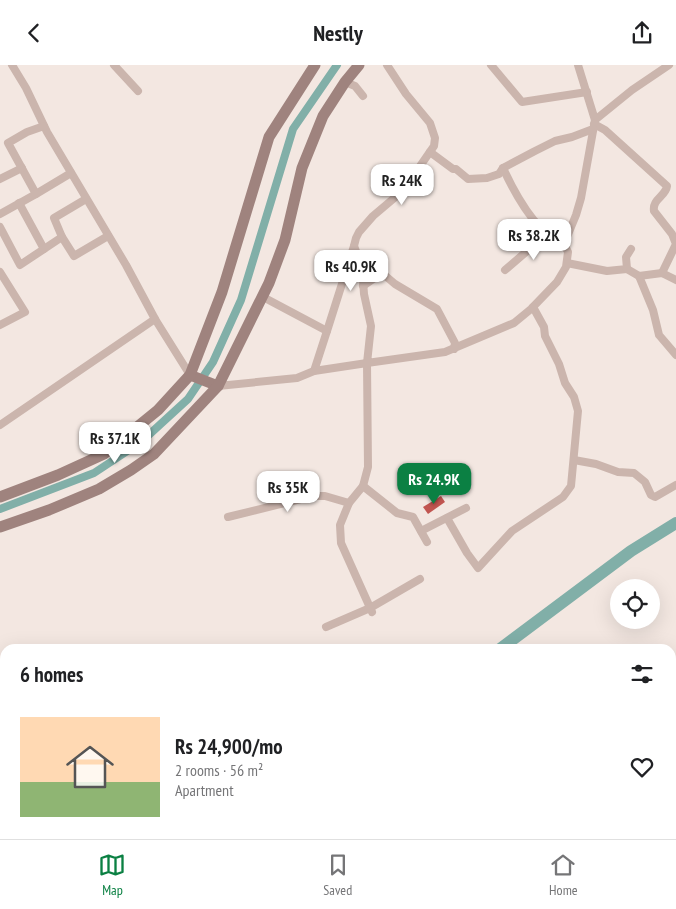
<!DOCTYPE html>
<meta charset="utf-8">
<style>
body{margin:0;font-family:"PT Sans Narrow",sans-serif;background:#f6f6f6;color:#202124;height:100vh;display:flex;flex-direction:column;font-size:19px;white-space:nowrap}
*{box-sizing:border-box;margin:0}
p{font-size:16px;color:#757577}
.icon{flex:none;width:28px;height:28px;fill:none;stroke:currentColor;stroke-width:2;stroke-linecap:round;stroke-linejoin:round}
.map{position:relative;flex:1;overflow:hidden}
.drawer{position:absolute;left:0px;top:579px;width:676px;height:196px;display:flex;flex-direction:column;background:#fff;border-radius:15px 15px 0 0;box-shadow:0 5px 20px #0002}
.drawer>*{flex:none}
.buttons{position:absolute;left:610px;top:514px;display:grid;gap:10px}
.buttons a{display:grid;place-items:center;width:50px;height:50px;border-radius:50%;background:#fff;box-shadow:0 5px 20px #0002;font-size:25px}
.price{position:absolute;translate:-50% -42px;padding:0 11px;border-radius:10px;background:#fff;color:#222;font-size:16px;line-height:32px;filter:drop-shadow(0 1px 2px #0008)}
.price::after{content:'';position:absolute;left:50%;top:30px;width:15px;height:11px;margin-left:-8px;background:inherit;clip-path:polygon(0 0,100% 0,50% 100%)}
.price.selected{background:#0b8043;color:#fff}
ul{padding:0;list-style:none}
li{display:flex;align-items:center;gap:15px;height:125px;padding:0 20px}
li span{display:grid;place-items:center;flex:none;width:140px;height:100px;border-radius:0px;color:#555}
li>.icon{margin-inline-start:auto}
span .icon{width:60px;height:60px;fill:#fffc;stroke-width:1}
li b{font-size:21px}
h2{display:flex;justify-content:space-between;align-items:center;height:60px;padding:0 20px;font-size:21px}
header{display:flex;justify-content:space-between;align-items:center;height:65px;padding:0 20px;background:#fff;font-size:22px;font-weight:800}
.tab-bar{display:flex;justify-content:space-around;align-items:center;height:70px;border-top:1px solid #e0e0e0;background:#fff;font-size:14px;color:#757577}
.tab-bar a{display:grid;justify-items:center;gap:2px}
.tab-bar .selected{color:#0b8043}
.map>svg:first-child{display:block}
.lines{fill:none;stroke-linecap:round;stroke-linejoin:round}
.canal{stroke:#81afa8;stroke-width:8}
.river{stroke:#81afa8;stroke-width:12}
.building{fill:#c15550}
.street{stroke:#cbb5ad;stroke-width:8}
.secondary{stroke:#9f837e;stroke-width:11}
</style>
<header><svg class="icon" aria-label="back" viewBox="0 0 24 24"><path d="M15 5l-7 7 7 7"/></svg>Nestly<svg class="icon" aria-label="share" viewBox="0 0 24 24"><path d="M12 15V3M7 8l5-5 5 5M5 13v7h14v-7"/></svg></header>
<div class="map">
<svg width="676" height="774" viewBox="0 0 676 774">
<rect width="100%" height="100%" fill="#f3e7e1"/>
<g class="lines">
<polyline class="canal" points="0,444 94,408 141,377 188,334 213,297 241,235 293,64 337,0"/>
<g class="river">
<polyline points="500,584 631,486 676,458"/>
<polyline points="67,774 70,770"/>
</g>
</g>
<polygon class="building" points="441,431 445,437 428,449 423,442"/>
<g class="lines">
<g class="street">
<polyline points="12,0 26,23 47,67 126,200 155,254 190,310"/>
<polyline points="114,0 138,26"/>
<polyline points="387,0 406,29 430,58 435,73 434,81 409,117 399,129 373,151 359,167 356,173 354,181 362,202 364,229 371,261 367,298 445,287 514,258 531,244 557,217 566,202 568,187 564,179 576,150 581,133 595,55 632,25 669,0"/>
<polyline points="491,0 522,37 587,27"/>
<polyline points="578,0 595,55"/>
<polyline points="345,17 355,21 363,31"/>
<path d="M594,59L605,65L667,121C666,131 652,134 654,146L672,169L676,179L662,208"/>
<polyline points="44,61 27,67 8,78 36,129 71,108"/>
<polyline points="430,87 453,104 456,104 468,114 487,113 499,109 503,103 535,86 555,76 572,72 593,64"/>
<path d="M503,103C515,129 536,169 564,179"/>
<polyline points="0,114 22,103"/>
<polyline points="19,138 44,184"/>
<polyline points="0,149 36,129"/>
<polyline points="0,162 20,200 62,172 74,191 108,171"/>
<polyline points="62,172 54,153 86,134"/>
<polyline points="567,198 607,206 627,204 626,192 631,184"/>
<polyline points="627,204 639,211 653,245 659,270 676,290"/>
<polyline points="505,205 547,169"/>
<polyline points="0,207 25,247 0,260"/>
<polyline points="639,211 662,208 676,215"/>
<polyline points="363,221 382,208 395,219 437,244 455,278 454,284"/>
<polyline points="263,232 327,266 314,306"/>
<polyline points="327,266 354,181"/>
<polyline points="218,321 297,313 314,306 367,298 368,402 363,421 349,438 340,460 341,478 372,547"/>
<polyline points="0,360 155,254"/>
<polyline points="574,395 596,399 618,407 634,408 645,417 651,430 655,432 676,420"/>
<polyline points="363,421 397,448 413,452 427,477"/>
<polyline points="228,452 313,431 325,431 349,438"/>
<polyline points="447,453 467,488 478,503 512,466 563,432 571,421 578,346 574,332 565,318 559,299 545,271 544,262 533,242"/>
<polyline points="421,466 466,443"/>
<polyline points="326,562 370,543 420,514"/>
</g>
<g class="secondary">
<polyline points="190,310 218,321"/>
<polyline points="0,432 58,410 104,389 158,345 190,310 222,227 269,72 315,0"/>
<polyline points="0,462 49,445 99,424 131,405 154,389 218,321 269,218 285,175 302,103 323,51 345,17 359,0"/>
</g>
</g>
</svg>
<div class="buttons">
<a><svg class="icon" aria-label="locate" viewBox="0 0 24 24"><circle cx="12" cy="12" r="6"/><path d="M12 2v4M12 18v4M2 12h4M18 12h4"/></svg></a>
</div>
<b class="price" style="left:402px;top:141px">Rs 24K</b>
<b class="price" style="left:534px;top:196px">Rs 38.2K</b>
<b class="price" style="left:351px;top:227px">Rs 40.9K</b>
<b class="price" style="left:115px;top:399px">Rs 37.1K</b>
<b class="price selected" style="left:434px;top:440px">Rs 24.9K</b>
<b class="price" style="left:288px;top:448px">Rs 35K</b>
<section class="drawer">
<h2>6 homes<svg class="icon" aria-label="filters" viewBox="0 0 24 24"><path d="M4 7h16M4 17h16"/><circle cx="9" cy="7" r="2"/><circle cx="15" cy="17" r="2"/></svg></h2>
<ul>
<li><span style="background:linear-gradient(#ffd9b3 65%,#8fb573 0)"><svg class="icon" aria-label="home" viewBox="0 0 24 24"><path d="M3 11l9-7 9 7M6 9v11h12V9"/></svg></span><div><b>Rs 24,900/mo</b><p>2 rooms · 56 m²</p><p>Apartment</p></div><svg class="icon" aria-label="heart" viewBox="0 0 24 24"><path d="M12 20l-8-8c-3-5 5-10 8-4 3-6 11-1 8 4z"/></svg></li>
</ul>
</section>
</div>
<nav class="tab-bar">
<a class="selected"><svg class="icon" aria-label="map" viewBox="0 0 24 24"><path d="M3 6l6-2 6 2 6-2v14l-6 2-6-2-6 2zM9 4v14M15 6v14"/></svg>Map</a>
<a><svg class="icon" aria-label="saved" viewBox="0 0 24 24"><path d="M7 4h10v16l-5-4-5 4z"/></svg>Saved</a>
<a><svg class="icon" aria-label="home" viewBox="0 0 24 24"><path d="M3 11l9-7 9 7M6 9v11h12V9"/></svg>Home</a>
</nav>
